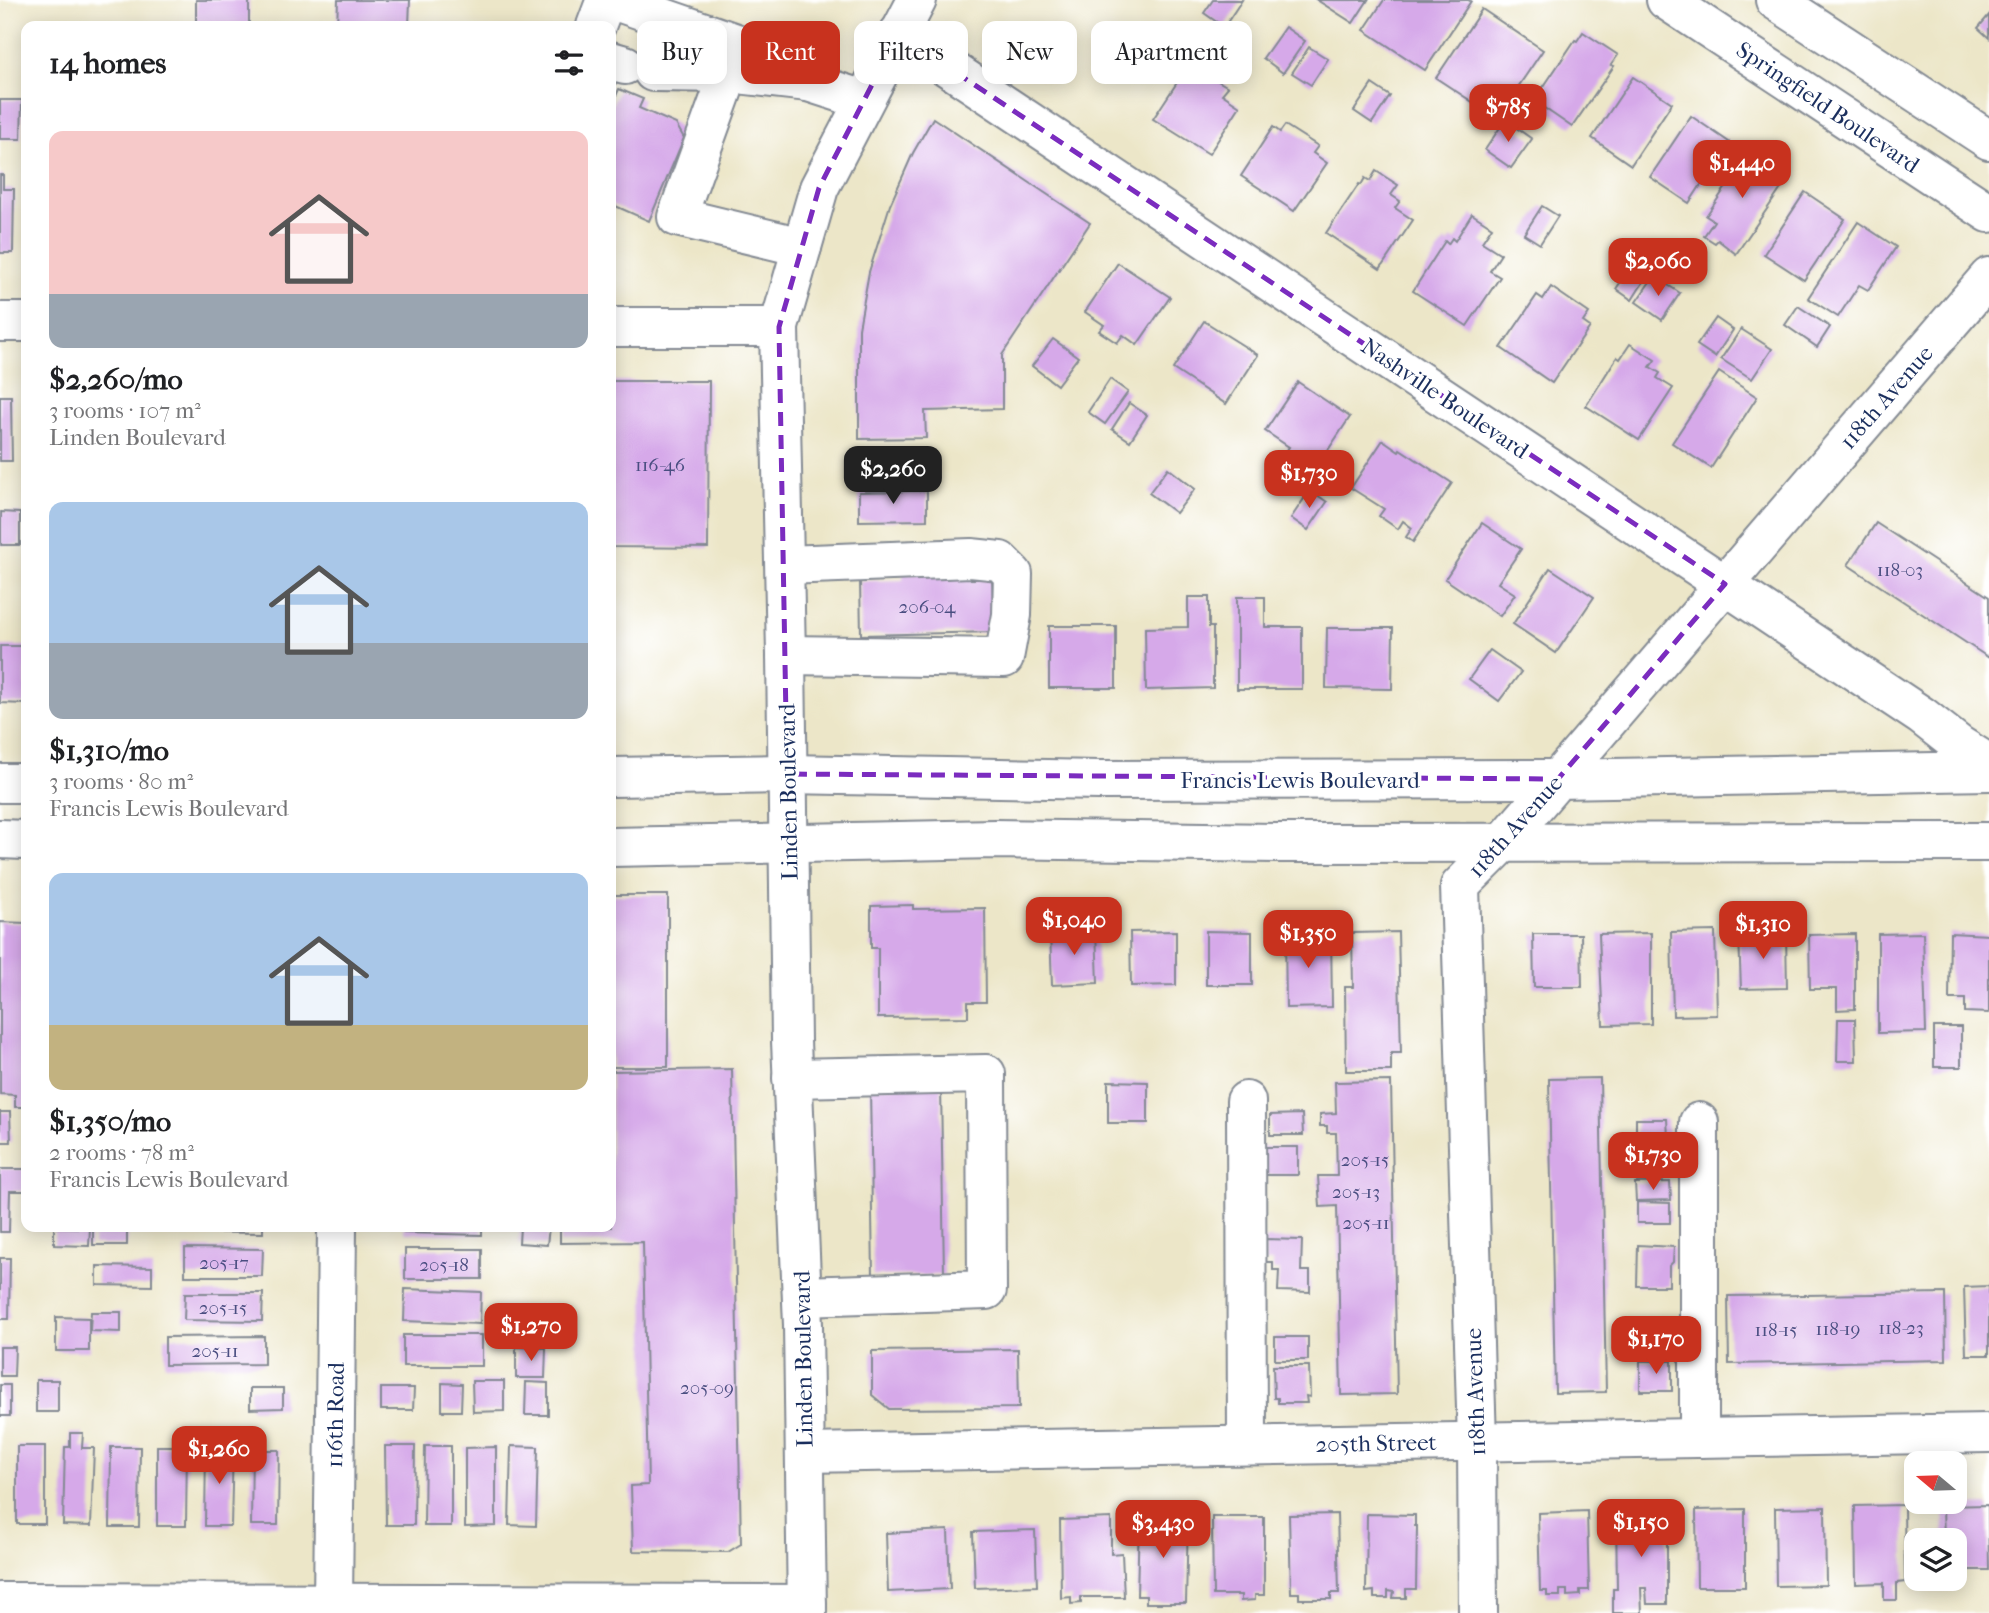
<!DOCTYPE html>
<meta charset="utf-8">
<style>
body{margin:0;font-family:"IM FELL French Canon",serif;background:#f6f6f6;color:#202124;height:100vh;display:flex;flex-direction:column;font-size:26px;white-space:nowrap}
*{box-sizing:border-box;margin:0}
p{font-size:23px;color:#757577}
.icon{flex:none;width:38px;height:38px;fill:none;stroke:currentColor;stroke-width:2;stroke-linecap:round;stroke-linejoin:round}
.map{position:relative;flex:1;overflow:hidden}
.details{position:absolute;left:21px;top:21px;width:595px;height:1211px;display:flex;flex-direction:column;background:#fff;border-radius:14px;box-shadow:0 4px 18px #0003}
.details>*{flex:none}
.top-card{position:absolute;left:637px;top:21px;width:665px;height:63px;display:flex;gap:14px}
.needle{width:46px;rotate:289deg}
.buttons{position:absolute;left:1904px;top:1451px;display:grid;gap:14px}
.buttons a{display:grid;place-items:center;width:63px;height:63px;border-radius:14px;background:#fff;box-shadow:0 4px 18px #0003;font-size:35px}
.price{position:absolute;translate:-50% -60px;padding:0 16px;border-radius:14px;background:#c8321e;color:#fff;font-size:23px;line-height:46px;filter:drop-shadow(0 2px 4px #0008)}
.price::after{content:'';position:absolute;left:50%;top:42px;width:21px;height:16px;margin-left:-10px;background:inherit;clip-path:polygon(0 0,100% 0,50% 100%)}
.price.selected{background:#222;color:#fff}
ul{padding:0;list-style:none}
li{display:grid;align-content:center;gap:14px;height:371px;padding:0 28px}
li span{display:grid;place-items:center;height:217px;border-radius:14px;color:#555}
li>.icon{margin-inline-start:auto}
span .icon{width:126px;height:126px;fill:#fffc;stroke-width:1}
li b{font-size:30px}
h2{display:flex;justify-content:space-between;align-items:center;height:84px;padding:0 28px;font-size:30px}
.chip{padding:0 24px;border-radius:14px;background:#fff;box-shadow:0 4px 18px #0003;font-size:24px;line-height:63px}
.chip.selected{background:#c8321e;color:#fff}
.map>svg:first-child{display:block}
.building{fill:#d6a9e9}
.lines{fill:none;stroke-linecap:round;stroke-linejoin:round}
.minor-casing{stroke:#848a93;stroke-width:42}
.major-casing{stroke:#848a93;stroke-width:42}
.minor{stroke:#fff;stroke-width:38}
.major{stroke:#fff;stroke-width:38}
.marked{fill:none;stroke:#7b2cbf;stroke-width:5;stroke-dasharray:14 9;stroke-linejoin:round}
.labels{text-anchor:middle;stroke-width:7;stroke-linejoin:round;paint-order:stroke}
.number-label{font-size:19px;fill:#4a4e81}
.street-label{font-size:23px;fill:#1b2f5e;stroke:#fff}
</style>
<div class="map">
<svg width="1989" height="1613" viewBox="0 0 1989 1613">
<rect width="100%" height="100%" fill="#fff"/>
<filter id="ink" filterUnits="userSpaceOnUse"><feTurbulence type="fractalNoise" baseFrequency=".0143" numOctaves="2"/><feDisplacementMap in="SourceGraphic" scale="14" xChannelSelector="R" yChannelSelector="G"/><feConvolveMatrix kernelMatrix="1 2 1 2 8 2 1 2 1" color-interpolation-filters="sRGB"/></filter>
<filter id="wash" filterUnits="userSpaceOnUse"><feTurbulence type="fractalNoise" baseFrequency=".00686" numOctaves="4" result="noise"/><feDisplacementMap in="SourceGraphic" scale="28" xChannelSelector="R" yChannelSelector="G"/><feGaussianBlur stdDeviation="1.57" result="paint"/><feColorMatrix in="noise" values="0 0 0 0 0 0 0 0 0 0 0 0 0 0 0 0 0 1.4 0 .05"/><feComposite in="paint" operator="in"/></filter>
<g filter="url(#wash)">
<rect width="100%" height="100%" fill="#ece6c8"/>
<g id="blocks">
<g class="building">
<rect x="196" y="0" width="53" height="26"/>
<polygon points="338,0 410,0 409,26 337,26"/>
<polygon points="1213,0 1242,0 1224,27 1204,13"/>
<polygon points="1317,0 1368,0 1353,23"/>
<polygon points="1384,0 1468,0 1471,1 1425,70 1364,30"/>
<polygon points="1482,9 1543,50 1497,118 1436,78"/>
<polygon points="1989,15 1989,38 1978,28"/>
<polygon points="1285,27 1305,41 1283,73 1263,58"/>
<polygon points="1583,32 1618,55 1611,65 1614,66 1572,127 1534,101 1575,40 1577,41"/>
<polygon points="1309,47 1328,59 1311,85 1292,73"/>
<polygon points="1209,51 1229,64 1218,81 1228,87 1222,94 1240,106 1209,154 1153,119 1186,69 1188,71 1199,55 1204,59"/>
<polygon points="1633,77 1672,103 1631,165 1592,138"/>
<polygon points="1372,84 1390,96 1372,123 1354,111"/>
<polygon points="619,89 643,99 639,108 676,124 684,138 649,221 611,204 611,107"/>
<polygon points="0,100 22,100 21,139 0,139"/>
<polygon points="1691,116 1729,142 1689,203 1650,177"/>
<polygon points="933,118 1090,223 1002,355 1002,409 925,411 926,438 859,439 859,328 869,272 890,205 913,153"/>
<polygon points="1505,120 1532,139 1511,168 1485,150"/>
<polygon points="1285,125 1318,146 1313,153 1327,163 1294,211 1241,176 1273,127 1280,132"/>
<polygon points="1732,151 1744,160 1749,154 1787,180 1736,254 1718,240 1715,243 1704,236 1714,221 1706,216 1726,187 1714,178"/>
<polygon points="1376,171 1398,185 1391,195 1400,201 1395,208 1413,220 1380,269 1326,233 1359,184 1361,185 1365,178 1370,181"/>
<polygon points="0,175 3,175 3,189 14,189 13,253 0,253"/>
<polygon points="1805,192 1845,219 1804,280 1764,254"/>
<polygon points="1542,206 1558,216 1540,244 1524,234"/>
<polygon points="1472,214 1492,227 1482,242 1501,254 1490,271 1500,277 1467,326 1413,291 1445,241 1448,244 1452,238 1455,241"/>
<polygon points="1858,222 1896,247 1868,290 1859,285 1838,317 1808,298"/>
<polygon points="1118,263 1170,297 1137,345 1123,335 1117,343 1099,331 1104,325 1085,312"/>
<polygon points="1633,263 1649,273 1632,300 1616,289"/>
<polygon points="1654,276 1680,293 1662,320 1636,302"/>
<polygon points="1551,287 1589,313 1583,322 1590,327 1552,383 1501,348 1537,295 1543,299"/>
<polygon points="1798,306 1830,327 1817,347 1785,325"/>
<polygon points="1716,318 1733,330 1715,357 1697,345"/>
<polygon points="1204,321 1258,355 1226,404 1173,369"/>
<polygon points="1741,329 1772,349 1752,379 1721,359"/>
<polygon points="1053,339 1078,357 1057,385 1032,366"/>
<polygon points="1630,344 1655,360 1650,367 1660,373 1657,378 1673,388 1639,440 1586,406 1617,357 1620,359"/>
<polygon points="1719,372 1757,397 1711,468 1672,443"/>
<polygon points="1110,379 1128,392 1105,424 1088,412"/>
<polygon points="611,381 709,381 708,548 611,547"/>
<polygon points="1298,382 1350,417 1318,465 1303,455 1297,464 1284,454 1289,447 1265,431"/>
<polygon points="0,396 11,396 12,461 0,461"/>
<polygon points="1129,403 1147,415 1130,441 1112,429"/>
<polygon points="1383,440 1399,451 1400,449 1452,483 1413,542 1406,537 1412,528 1403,521 1398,529 1379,516 1384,509 1351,488"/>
<polygon points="1168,468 1195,489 1176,513 1149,493"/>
<polygon points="1310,490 1327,502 1308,530 1291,518"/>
<polygon points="927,491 927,520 859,521 859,492"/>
<polygon points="1,512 20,513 20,545 1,545"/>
<polygon points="1482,523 1521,549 1498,583 1515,594 1500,616 1445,579"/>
<polygon points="1876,523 1989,597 1989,658 1848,565"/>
<polygon points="1550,568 1594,597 1556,653 1513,624"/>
<polygon points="971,571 971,579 992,579 994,632 861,635 860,581 903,580 903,573"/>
<polygon points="1188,597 1209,597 1209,627 1213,627 1213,688 1146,690 1145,628 1188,627"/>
<polygon points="1237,597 1265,597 1265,627 1302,627 1302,689 1237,689"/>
<rect x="1049" y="626" width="67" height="62"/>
<polygon points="1327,628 1393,628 1392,689 1326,688"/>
<polygon points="0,646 26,646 26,704 0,703"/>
<polygon points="1490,650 1521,672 1499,701 1469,679"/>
<rect x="611" y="895" width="57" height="172"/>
<polygon points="913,905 913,909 985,908 986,1002 968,1002 968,1017 878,1018 878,948 871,948 871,906"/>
<polygon points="0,922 26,923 26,1107 15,1107 15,1095 0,1094"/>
<polygon points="1096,930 1098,983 1052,985 1050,932"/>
<polygon points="1176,931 1176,985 1131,986 1130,932"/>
<polygon points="1206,931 1252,932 1252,985 1206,985"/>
<polygon points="1331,931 1332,1007 1286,1008 1285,932"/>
<polygon points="1715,931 1717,1015 1673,1016 1671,932"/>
<polygon points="1398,932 1401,1053 1391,1053 1391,1071 1346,1071 1345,987 1353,987 1352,933"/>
<polygon points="1651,933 1651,1024 1603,1025 1599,934"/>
<polygon points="1923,933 1926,1032 1878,1033 1878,934"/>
<polygon points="1950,933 1989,935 1989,1013 1965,1012 1965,999 1949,999"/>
<polygon points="1533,934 1581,934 1582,987 1534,987"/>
<polygon points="1786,934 1787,988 1741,989 1739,935"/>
<polygon points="1855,934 1855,1009 1837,1010 1837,989 1810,989 1809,935"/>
<polygon points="1838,1019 1855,1019 1856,1061 1837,1061"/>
<rect x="1934" y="1027" width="27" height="40"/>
<polygon points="732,1069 741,1544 728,1552 633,1551 631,1486 648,1485 643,1242 560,1243 560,1227 611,1227 611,1071"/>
<polygon points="1600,1078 1606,1392 1555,1393 1549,1079"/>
<polygon points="1108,1081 1148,1082 1148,1123 1108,1123"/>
<polygon points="1391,1081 1397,1394 1341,1395 1337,1206 1320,1207 1318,1176 1337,1176 1336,1133 1327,1133 1327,1126 1320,1126 1320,1114 1336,1113 1335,1082"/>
<polygon points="941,1086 944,1275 873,1276 870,1087"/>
<polygon points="0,1112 10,1112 11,1142 0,1142"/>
<polygon points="1302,1114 1303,1135 1270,1135 1270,1115"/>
<polygon points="1636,1119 1667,1119 1668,1137 1636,1138"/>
<rect x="1635" y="1140" width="35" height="20"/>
<rect x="1262" y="1147" width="36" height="28"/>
<polygon points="0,1169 26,1169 26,1191 10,1191 9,1232 0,1232"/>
<polygon points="1670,1182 1671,1200 1636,1201 1635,1183"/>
<polygon points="1637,1202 1670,1203 1670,1223 1637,1223"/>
<polygon points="54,1227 90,1228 89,1246 54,1245"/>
<rect x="93" y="1227" width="34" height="18"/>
<polygon points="185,1227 263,1227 263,1233 184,1232"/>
<polygon points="404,1227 482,1227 482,1235 404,1233"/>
<polygon points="520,1227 549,1227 547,1245 519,1243"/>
<polygon points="1265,1239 1302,1240 1301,1271 1310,1271 1310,1292 1278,1291 1279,1270 1273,1270 1273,1262 1265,1262"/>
<polygon points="1638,1245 1674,1247 1673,1262 1669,1266 1669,1286 1637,1286"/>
<polygon points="185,1248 263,1249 262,1276 185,1276"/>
<rect x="405" y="1249" width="77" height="30"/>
<polygon points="0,1258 10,1258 9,1319 0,1319"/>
<polygon points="97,1266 152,1267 152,1286 97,1285"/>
<polygon points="1989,1286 1989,1355 1966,1355 1964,1287"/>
<polygon points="405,1289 481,1292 480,1324 404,1321"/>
<polygon points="185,1293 263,1293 262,1321 184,1320"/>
<polygon points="1945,1293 1946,1360 1729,1364 1728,1296"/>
<polygon points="91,1312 121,1312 121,1332 90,1331"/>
<polygon points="56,1317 89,1318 89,1351 56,1351"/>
<rect x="403" y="1335" width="79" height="31"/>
<polygon points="264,1336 264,1364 165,1365 165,1337"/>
<rect x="1275" y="1337" width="33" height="23"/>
<polygon points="0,1347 15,1347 14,1376 0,1376"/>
<polygon points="516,1347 546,1348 545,1378 516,1378"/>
<polygon points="1018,1349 1019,1408 889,1409 872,1395 872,1351"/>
<rect x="1640" y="1361" width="32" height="30"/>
<polygon points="1273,1366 1309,1366 1310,1397 1306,1396 1307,1403 1278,1403 1278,1398 1274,1398"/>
<rect x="36" y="1380" width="22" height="32"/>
<polygon points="472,1381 504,1381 504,1411 473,1412"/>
<polygon points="526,1382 548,1383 548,1415 525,1415"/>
<polygon points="442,1383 462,1384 461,1411 442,1411"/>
<rect x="0" y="1385" width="10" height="31"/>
<polygon points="250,1388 283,1388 283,1408 250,1409"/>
<polygon points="381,1388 414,1388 413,1410 381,1410"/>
<polygon points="70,1433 83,1433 82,1448 94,1448 91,1526 63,1525 65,1447 70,1447"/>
<rect x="17" y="1446" width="28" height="78"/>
<polygon points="157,1446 187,1446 186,1526 157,1526"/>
<polygon points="206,1446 233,1446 231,1526 205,1526"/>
<polygon points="385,1446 415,1446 414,1525 386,1525"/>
<polygon points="425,1446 451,1446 451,1526 424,1526"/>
<polygon points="511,1446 538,1447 536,1526 509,1525"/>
<polygon points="111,1447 140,1447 139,1527 110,1527"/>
<polygon points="496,1447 496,1526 465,1527 465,1448"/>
<polygon points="252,1450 279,1450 278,1525 251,1525"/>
<polygon points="1904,1505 1905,1582 1897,1583 1897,1600 1884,1600 1884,1583 1856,1584 1855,1506"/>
<polygon points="1988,1505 1989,1570 1955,1570 1955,1540 1944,1540 1943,1506"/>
<polygon points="1825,1507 1826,1585 1776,1586 1775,1508"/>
<polygon points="1745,1509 1745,1587 1697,1587 1696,1510"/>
<polygon points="1616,1510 1667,1510 1667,1604 1647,1604 1646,1588 1641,1588 1642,1613 1613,1613 1613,1589 1617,1589"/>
<polygon points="1587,1511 1589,1590 1580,1590 1580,1595 1567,1596 1567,1590 1560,1590 1560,1596 1547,1596 1547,1591 1540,1591 1538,1513"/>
<polygon points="1337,1514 1339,1593 1331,1593 1331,1599 1299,1599 1299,1593 1291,1593 1289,1515"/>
<polygon points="1367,1514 1415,1515 1415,1526 1417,1526 1416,1589 1406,1589 1406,1598 1393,1598 1394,1592 1388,1591 1388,1598 1374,1598 1374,1591 1366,1592"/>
<polygon points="1212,1517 1264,1517 1264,1595 1255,1595 1255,1600 1241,1601 1241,1595 1213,1595"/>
<polygon points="1111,1518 1111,1554 1122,1553 1124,1597 1081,1597 1081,1603 1071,1604 1071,1597 1061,1598 1060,1520"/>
<polygon points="1139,1518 1188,1519 1186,1603 1146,1603 1146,1596 1137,1596"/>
<polygon points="948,1530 950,1589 888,1592 886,1533"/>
<polygon points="1035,1530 1037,1586 975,1588 973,1532"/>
</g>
</g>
</g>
<g filter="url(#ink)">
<use href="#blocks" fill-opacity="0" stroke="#848a93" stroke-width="2"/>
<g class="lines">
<defs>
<g id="minor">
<polyline points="596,26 605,2 621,3 756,50 808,82"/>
<polyline points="898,34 1922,716 1959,745 1989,764"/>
<polyline points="611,61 625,65"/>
<polyline points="653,72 729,73 808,82 864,100"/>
<polyline points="729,73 677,217 802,247"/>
<polyline points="0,322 26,322"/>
<polyline points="611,327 779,327"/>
<polyline points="785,565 971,558 1000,561 1013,574 1012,615 1004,658 786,655"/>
<polyline points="792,1078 986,1074 987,1290 802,1296"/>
<polyline points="1246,1101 1247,1445"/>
<polyline points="1699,1438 1699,1122"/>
<polyline points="805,1453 1989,1433"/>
<polyline points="0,1602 807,1604"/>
<polyline points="333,1603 337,1227"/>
<polyline points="1478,1613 1477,1441 1460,886 1502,844 1989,277"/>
</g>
<g id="major">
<polyline points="1666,0 1989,213"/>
<polyline points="1775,0 1989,140"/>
<polyline points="611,777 787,774 1099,780 1558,779 1989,771"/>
<polyline points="0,783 26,783"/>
<polyline points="0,839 26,840"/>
<polyline points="611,847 995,839 1276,843 1989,842"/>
<polyline points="807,1613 803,1325 791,1041 786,655 779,327 819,188 917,0"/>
</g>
</defs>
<use href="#minor" class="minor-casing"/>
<use href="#major" class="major-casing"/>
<use href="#minor" class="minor"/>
<use href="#major" class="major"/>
</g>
</g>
<path class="marked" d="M898,34L1725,584L1558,779L787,774L779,327L819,188Z"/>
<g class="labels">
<g class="number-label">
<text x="660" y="471">116-46</text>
<text x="1900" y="576">118-03</text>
<text x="927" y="613">206-04</text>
<text x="1365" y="1166">205-15</text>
<text x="1356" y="1198">205-13</text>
<text x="1366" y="1229">205-11</text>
<text x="224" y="1269">205-17</text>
<text x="444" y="1271">205-18</text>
<text x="223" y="1314">205-15</text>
<text x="1901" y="1334">118-23</text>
<text x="1838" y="1335">118-19</text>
<text x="1776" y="1336">118-15</text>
<text x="215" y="1357">205-11</text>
<text x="707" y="1394">205-09</text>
</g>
<g class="street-label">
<text transform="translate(1828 107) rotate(34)" y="8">Springfield Boulevard</text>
<text transform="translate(1886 397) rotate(-49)" y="8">118th Avenue</text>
<text transform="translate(1445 398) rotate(34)" y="8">Nashville Boulevard</text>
<text x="1300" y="788">Francis Lewis Boulevard</text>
<text transform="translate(788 792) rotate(-91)" y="8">Linden Boulevard</text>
<text transform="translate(1515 826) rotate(-48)" y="8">118th Avenue</text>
<text transform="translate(803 1359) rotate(-91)" y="8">Linden Boulevard</text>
<text transform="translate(1475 1392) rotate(-92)" y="8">118th Avenue</text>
<text transform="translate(335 1415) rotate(-89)" y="8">116th Road</text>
<text transform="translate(1376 1443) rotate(-1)" y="8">205th Street</text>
</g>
</g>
</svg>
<div class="buttons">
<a><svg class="needle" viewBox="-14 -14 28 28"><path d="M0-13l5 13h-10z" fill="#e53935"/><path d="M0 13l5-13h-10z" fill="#757577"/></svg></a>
<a><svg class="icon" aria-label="layers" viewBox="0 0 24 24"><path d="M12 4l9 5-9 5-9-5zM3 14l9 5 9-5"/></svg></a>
</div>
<b class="price" style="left:1508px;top:144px">$785</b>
<b class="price" style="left:1742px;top:200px">$1,440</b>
<b class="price" style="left:1658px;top:298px">$2,060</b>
<b class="price selected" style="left:893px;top:506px">$2,260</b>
<b class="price" style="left:1309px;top:510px">$1,730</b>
<b class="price" style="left:1074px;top:957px">$1,040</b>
<b class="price" style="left:1763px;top:961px">$1,310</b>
<b class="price" style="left:1308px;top:970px">$1,350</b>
<b class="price" style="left:1653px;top:1192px">$1,730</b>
<b class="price" style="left:531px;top:1363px">$1,270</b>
<b class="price" style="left:1656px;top:1376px">$1,170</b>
<b class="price" style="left:219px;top:1486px">$1,260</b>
<b class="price" style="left:1641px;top:1559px">$1,150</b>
<b class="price" style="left:1163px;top:1560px">$3,430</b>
<div class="top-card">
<a class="chip">Buy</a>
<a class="chip selected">Rent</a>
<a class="chip">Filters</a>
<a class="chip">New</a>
<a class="chip">Apartment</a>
</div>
<section class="details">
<h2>14 homes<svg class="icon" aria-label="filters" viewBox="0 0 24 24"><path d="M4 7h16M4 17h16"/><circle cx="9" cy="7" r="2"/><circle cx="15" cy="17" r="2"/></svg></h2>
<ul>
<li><span style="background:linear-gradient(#f6c9c9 75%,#9aa5b1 0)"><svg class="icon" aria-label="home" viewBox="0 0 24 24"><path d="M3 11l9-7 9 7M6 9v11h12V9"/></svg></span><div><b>$2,260/mo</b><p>3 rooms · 107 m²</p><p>Linden Boulevard</p></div></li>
<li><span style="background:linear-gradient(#a9c7e8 65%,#9aa5b1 0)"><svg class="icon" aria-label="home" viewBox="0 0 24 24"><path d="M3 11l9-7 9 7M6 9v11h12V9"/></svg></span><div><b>$1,310/mo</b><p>3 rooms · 80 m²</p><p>Francis Lewis Boulevard</p></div></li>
<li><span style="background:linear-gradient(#a9c7e8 70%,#c2b280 0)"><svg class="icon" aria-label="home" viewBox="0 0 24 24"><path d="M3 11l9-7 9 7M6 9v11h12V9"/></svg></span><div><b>$1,350/mo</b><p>2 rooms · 78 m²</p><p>Francis Lewis Boulevard</p></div></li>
</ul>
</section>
</div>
